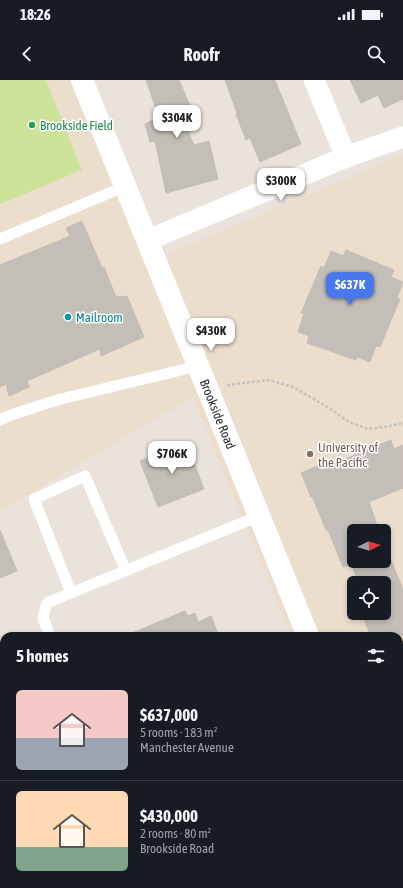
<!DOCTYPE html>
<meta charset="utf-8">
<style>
body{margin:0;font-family:"Asap Condensed",sans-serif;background:#20242c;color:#f1f3f6;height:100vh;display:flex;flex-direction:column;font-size:15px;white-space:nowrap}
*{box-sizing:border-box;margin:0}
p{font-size:13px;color:#9ea1a6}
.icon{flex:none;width:22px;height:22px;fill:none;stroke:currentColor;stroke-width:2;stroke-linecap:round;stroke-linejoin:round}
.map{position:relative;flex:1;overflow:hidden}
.side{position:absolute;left:0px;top:552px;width:403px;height:256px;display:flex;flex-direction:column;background:#171b24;border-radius:12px 12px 0 0;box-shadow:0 2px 6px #0003}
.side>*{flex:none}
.needle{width:26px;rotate:85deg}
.fabs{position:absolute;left:347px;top:444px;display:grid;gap:8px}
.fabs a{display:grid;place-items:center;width:44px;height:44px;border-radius:6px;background:#171b24;box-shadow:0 2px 6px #0003;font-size:20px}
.price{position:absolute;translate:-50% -34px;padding:0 9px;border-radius:8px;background:#fff;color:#222;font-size:13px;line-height:26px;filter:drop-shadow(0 1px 2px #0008)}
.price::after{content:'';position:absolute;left:50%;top:24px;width:12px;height:9px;margin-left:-6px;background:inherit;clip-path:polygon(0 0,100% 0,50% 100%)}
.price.selected{background:#4878eb;color:#fff}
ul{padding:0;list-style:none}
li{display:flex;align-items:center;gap:12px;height:100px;padding:0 16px}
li+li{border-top:1px solid #363941}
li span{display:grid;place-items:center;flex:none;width:112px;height:80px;border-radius:6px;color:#555}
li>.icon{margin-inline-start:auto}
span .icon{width:48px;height:48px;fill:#fffc;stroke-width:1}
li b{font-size:17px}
h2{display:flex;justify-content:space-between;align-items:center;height:48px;padding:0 16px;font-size:17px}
.status{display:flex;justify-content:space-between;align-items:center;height:28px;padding:0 20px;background:#171b24;direction:ltr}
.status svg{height:11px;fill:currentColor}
header{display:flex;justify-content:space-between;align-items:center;height:52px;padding:0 16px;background:#171b24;font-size:18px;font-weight:700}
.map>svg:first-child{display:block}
.education{fill:#ebdecd;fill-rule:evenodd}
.pitch{fill:#cce399}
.water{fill:#77d3e4}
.building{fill:#c3beb8;stroke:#c5beb6}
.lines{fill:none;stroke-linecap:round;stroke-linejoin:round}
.path{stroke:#c3c3c3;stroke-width:2.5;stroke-dasharray:3 2;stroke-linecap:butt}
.lane{stroke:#fff;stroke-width:11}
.street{stroke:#fff;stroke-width:21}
.secondary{stroke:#fff;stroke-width:22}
.leisure-dot{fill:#2e9e5b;stroke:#fff;stroke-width:1.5}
.culture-dot{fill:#0f9aa8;stroke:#fff;stroke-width:1.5}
.education-dot{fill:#8d6e63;stroke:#fff;stroke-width:1.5}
.labels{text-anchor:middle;stroke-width:3;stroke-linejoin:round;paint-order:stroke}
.leisure-label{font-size:13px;fill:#27864d;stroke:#fff;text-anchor:start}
.culture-label{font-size:13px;fill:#0d838f;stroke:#fff;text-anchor:start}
.street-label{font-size:13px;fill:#292929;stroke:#fff}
.education-label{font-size:13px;fill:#785e54;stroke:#fff;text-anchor:start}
</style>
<div class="status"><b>18:26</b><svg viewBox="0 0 49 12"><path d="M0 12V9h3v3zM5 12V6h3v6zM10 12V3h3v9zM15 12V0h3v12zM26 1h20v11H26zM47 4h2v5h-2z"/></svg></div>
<header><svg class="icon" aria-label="back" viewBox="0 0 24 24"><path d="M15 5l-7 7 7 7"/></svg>Roofr<svg class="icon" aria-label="search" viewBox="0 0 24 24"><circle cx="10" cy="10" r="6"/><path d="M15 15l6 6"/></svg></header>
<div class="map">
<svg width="403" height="808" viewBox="0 0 403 808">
<rect width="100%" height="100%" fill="#eae3dc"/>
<g class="education">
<path d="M0,0H91L166,174L403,75V808H395L394,804H399V556H291L193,317L0,431ZM354,451H384V481H354ZM354,503H384V533H354Z"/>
<polygon points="0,635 4,639 4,804 175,804 179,808 0,808"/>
</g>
<polygon class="pitch" points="0,0 46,0 82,90 0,124"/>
<polygon class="water" points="0,791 4,793 4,804 19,804 22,808 0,808"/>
<g class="building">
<polygon points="146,0 179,0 192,30 181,35 194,65 209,61 218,99 166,113 155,61 150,62 145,44 159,37"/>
<polygon points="225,0 275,0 301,64 260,82 250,58 246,60 236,34 237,33"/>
<polygon points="350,0 403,0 403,19 384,28 378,15 361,23"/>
<polygon points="82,141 102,188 104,187 116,217 119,216 120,217 127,216 144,257 101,276 100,269 27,301 29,307 9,316 6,304 0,307 0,185 70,156 66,148"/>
<polygon points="346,170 394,190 391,197 403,202 397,218 400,219 380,267 376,266 370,282 357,277 356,280 307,263 309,256 298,252 304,233 301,233 321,186 324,188 331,171 343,176"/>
<polygon points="391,360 394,369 403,365 403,408 369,422 379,451 354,451 354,481 384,481 384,464 403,509 403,556 371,556 361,533 384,533 384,503 359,503 351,484 343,487 328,450 326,450 312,416 311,417 301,393 322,384 324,388"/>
<polygon points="186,362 204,409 158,427 140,381"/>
<polygon points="0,450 17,491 0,498"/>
<polygon points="185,531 188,536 195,533 198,542 211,536 219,556 125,556"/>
</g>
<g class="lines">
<g class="path">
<polyline points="227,305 269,300 293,307 329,328 349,342 368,349 390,346 403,343"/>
<polyline points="0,670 4,674"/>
<polyline points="150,804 155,808"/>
</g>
<g class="lane">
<polyline points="0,159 126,106"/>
<polyline points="0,340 11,335 57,320 198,286"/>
<polyline points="71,513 34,419 85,396 126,491"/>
<polyline points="50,556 43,538 46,525 49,522 259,436"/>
<polyline points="214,804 218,808"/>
<polyline points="302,804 304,808"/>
<polyline points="362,804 364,808"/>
<polyline points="269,808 278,804"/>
</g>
<g class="street">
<polyline points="314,0 346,77"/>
<polyline points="148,160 346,77 403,57"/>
</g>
<g class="secondary">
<path d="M82,0C159,185 233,371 308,556"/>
<polyline points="399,777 403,787"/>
</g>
</g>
<circle class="leisure-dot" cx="32" cy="45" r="4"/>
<circle class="culture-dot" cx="68" cy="237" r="4"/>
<circle class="education-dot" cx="310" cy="374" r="4"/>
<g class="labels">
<g class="leisure-label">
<text x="40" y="50">Brookside Field</text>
</g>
<g class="culture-label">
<text x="76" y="242">Mailroom</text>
</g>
<g class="street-label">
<text transform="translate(218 334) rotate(68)" y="5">Brookside Road</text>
</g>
<g class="education-label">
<text x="318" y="372">University of<tspan x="318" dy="15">the Pacific</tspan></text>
</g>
</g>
</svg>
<div class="fabs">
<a><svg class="needle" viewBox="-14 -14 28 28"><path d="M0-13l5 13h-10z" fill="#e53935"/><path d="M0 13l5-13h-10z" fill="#9ea1a6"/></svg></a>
<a><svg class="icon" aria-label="locate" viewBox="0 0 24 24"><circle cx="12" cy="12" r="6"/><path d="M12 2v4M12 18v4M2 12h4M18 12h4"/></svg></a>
</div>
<b class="price" style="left:177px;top:59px">$304K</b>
<b class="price" style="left:281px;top:122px">$300K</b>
<b class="price selected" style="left:350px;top:226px">$637K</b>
<b class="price" style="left:211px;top:272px">$430K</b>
<b class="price" style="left:172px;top:395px">$706K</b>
<section class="side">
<h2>5 homes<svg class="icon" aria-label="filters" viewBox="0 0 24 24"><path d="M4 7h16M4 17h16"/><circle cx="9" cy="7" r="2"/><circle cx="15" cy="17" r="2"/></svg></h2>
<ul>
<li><span style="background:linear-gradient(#f6c9c9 60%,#9aa5b1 0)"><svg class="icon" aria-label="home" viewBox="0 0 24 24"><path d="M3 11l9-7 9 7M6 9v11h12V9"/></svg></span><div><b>$637,000</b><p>5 rooms · 183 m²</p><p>Manchester Avenue</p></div></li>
<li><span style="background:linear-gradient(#ffd9b3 70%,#7fa58c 0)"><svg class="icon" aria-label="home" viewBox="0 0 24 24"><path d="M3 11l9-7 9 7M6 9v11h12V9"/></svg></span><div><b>$430,000</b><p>2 rooms · 80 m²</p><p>Brookside Road</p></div></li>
</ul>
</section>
</div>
